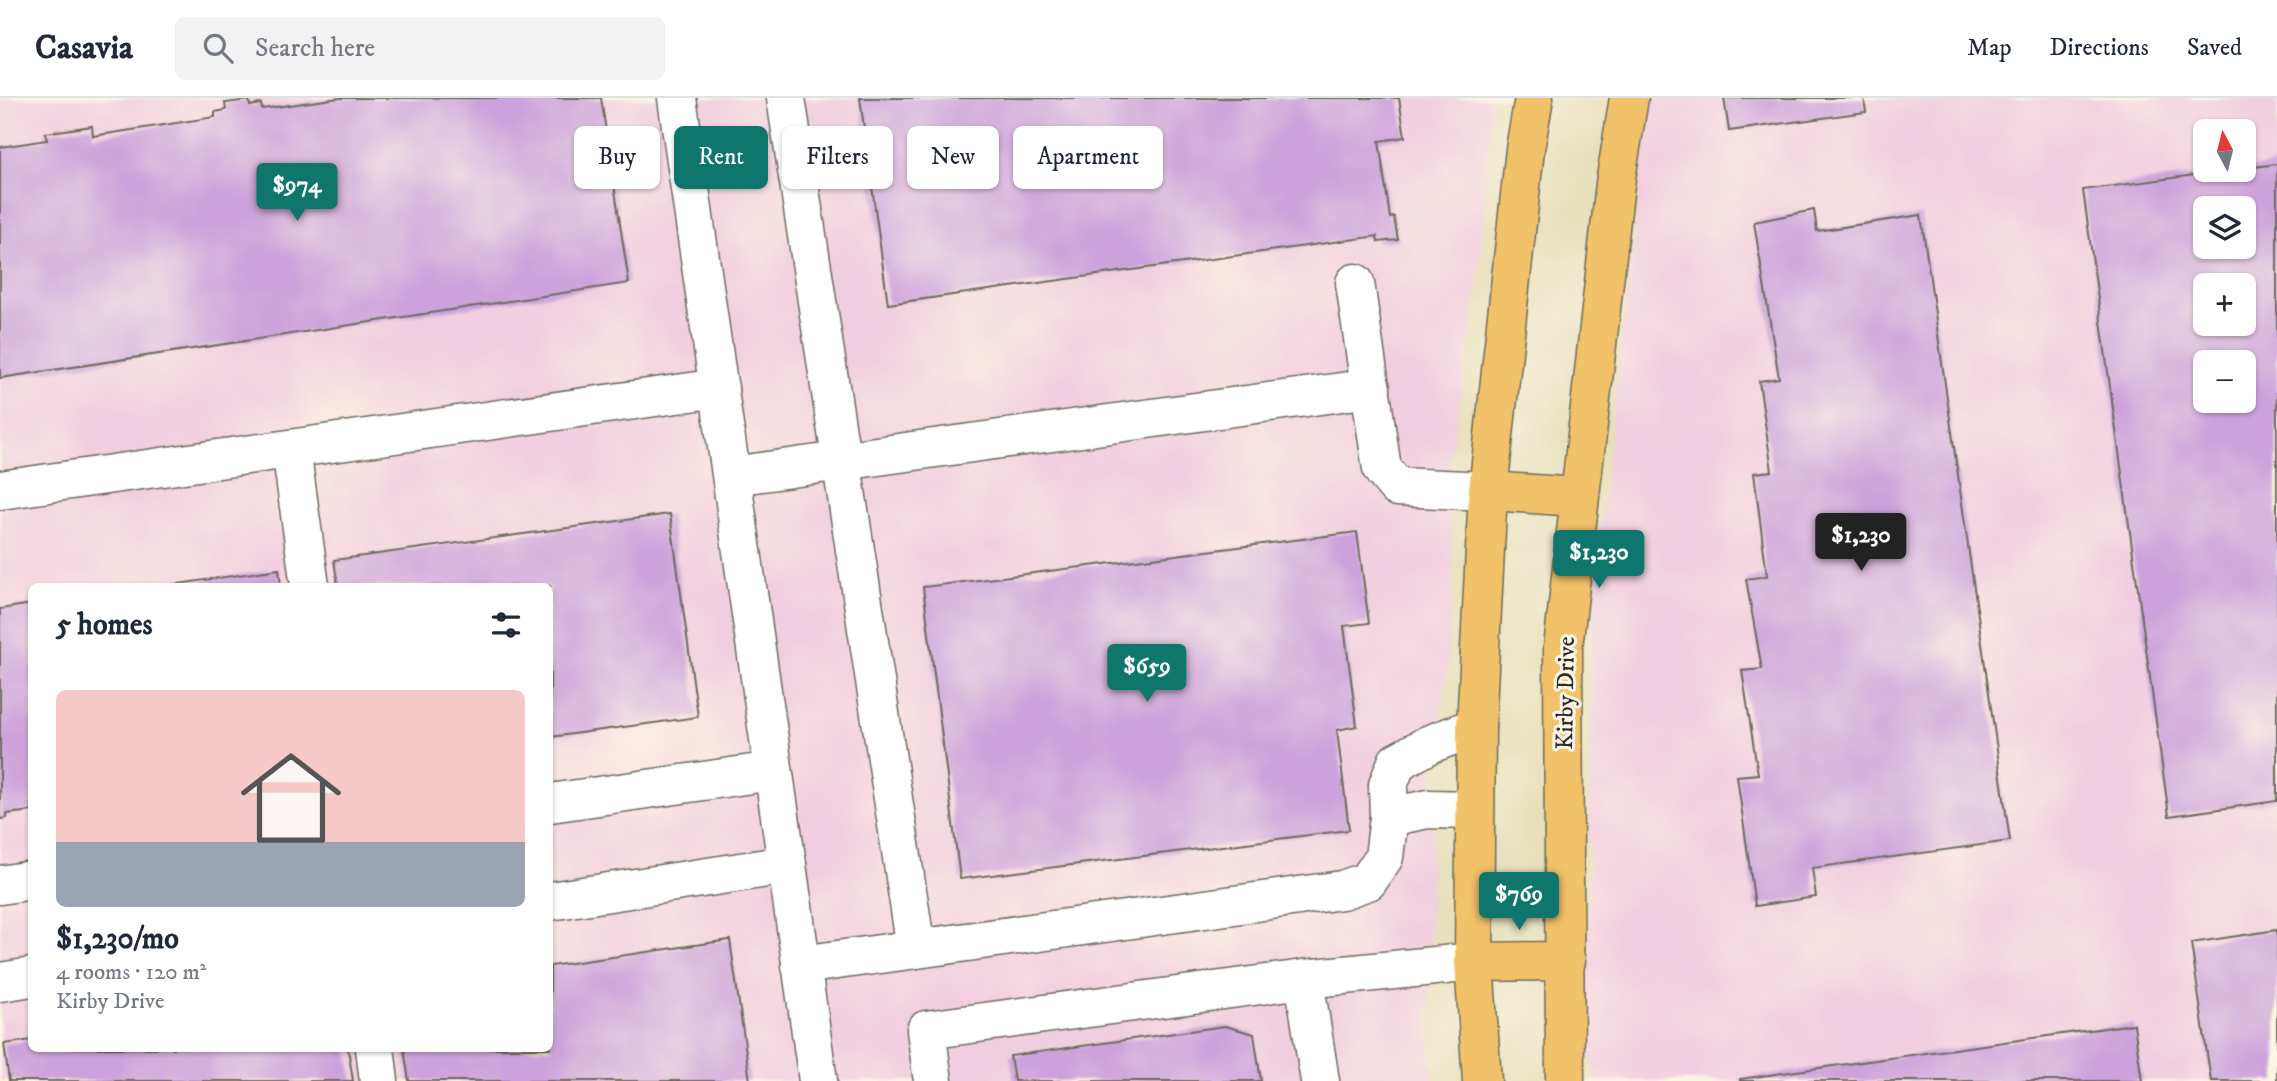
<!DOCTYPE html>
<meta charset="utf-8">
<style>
body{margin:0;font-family:"IM FELL DW Pica",serif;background:#f2f2f3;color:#1f2937;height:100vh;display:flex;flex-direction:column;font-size:26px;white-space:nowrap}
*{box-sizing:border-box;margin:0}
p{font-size:23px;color:#747a83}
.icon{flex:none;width:38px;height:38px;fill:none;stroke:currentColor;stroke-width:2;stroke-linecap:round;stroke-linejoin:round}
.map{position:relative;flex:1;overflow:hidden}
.side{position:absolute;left:28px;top:485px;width:525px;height:469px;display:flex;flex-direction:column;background:#fff;border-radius:10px;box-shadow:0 2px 5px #0004}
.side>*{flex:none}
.top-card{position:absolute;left:574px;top:28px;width:665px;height:63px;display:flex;gap:14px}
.needle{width:46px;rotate:353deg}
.fabs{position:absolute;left:2193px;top:21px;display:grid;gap:14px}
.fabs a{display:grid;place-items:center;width:63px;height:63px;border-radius:10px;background:#fff;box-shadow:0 2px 5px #0004;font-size:35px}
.price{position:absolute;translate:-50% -60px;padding:0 16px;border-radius:7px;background:#0f766e;color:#fff;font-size:23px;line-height:46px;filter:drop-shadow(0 2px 4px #0008)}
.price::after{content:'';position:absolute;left:50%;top:42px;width:21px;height:16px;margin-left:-10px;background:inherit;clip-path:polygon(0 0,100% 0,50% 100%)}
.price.active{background:#222;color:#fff}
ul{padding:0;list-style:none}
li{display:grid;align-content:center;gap:14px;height:371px;padding:0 28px}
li+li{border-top:2px solid #e0e1e3}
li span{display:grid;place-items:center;height:217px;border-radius:10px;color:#555}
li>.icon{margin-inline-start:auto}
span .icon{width:126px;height:126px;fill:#fffc;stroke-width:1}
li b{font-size:30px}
h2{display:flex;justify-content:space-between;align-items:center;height:84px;padding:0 28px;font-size:30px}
.chip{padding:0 24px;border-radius:10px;background:#fff;box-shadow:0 2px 5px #0004;font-size:24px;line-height:63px}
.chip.active{background:#0f766e;color:#fff}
header{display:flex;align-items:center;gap:42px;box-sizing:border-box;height:98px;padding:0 35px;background:#fff;border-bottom:2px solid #e0e1e3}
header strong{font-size:33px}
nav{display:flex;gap:38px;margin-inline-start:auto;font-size:24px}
.search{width:490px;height:63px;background:#f2f2f3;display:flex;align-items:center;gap:18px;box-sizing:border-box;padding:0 24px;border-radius:10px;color:#747a83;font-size:26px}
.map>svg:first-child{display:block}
.built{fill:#f2cfe0;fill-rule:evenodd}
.building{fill:#cda2dc;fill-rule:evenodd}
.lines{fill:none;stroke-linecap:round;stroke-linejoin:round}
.minor-casing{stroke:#6d6a5d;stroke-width:41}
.major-casing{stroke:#6d6a5d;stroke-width:41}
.minor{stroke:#fff;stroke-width:38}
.major{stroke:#f2c26a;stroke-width:38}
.labels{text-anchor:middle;stroke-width:6;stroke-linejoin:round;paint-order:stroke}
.street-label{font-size:24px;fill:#2b2b2b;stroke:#fcf5e5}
</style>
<header>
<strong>Casavia</strong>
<div class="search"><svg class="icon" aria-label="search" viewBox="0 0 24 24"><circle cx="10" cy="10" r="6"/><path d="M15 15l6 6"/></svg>Search here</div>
<nav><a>Map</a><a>Directions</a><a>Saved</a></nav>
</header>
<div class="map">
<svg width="2277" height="983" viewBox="0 0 2277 983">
<rect width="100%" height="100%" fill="#fcf5e5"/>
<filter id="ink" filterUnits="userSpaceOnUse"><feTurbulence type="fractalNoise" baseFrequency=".0143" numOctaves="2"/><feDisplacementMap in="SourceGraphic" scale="14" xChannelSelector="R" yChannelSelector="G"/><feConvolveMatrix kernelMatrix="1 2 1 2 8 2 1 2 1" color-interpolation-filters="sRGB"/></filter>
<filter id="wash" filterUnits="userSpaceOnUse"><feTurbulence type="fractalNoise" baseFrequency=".00686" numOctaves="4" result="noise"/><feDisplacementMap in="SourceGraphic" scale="28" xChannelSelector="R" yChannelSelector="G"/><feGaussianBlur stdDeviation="1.57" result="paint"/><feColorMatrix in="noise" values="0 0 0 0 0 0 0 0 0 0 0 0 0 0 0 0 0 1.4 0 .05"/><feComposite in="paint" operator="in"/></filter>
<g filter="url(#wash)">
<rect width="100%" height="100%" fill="#e7e0bb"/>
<g class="built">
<path d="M0,0H1492L1478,190L1450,362L1453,506L1441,627L1433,671L1429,917L1433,983H0ZM32,488H550V950H32Z"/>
<path d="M1650,0H2277V983H1594L1588,897L1591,503ZM2205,33H2244V72H2205ZM2205,110H2244V149H2205ZM2205,187H2244V226H2205ZM2205,264H2244V303H2205Z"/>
</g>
<g id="blocks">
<g class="building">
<polygon points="339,0 601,0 629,185 0,280 0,49 47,42 45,35 92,28 93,38 215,19 215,14 226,12 225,5 249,2 250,8 261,6 262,11"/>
<polygon points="860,0 1399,0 1405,39 1379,43 1390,120 1394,119 1398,142 1378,144 1377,138 888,206"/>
<polygon points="1724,0 1864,0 1866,14 1729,33"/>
<path d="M2277,66V703L2169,718L2083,92ZM2205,110H2244V149H2205ZM2205,187H2244V226H2205ZM2205,264H2244V303H2205Z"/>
<polygon points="1814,112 1817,133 1921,117 2010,743 1812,770 1816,799 1755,808 1737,678 1758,676 1742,573 1762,571 1746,481 1767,478 1754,375 1772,373 1759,283 1779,280 1754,124"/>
<polygon points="670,416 698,619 550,639 550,488 338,488 334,462"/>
<polygon points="1357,434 1369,525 1344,528 1357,628 1337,632 1349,732 960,781 923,489"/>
<polygon points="279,471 281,488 171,488 171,487"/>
<polygon points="32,506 32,713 7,716 7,720 0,721 0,511"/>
<polygon points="2277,832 2277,983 2211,983 2191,845"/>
<polygon points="730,842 750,983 409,983 404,950 550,950 550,868"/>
<polygon points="2134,926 2142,983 1740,983 1740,981"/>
<polygon points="1225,928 1254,936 1261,983 1014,983 1010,958"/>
<polygon points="32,942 32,950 348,950 353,983 9,983 4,946"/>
</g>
</g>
</g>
<g filter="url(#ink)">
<use href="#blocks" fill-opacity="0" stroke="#6d6a5d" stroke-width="2"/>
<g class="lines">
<defs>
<g id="minor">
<polyline points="677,0 818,983"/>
<polyline points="786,0 916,851"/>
<polyline points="1355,185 1382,371 1397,389 1488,393"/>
<polyline points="291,351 310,488"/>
<polyline points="732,378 1371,290"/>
<polyline points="0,392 719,290"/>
<polyline points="550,705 773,673"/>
<polyline points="1389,719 1428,711 1475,712"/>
<polyline points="0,787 32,782"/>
<polyline points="550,803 787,767"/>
<polyline points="801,867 1342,792 1368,783 1384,759 1389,719 1388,687 1397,664 1430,646 1476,629"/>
<polyline points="1304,881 1320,983"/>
<polyline points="0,884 32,879"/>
<polyline points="375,950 379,983"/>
<polyline points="933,983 926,932 1304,881 1474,864"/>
</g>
<g id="major">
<polyline points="1488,393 1579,399"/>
<polyline points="1474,864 1566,863"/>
<polyline points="1482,983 1474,864 1476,629 1488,393 1525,51 1534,0"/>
<polyline points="1565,983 1563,550 1615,86 1629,0"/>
</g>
</defs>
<use href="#minor" class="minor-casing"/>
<use href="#major" class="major-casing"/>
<use href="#minor" class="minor"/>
<use href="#major" class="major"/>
</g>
</g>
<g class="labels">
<g class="street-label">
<text transform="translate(1565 595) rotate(-89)" y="8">Kirby Drive</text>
</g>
</g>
</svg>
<div class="fabs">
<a><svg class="needle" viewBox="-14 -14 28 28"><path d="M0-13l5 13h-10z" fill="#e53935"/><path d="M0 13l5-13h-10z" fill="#747a83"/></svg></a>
<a><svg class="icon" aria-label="layers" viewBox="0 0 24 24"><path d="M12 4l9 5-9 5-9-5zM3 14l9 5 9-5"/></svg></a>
<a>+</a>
<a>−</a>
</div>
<b class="price" style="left:297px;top:125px">$974</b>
<b class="price active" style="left:1861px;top:475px">$1,230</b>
<b class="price" style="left:1599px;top:492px">$1,230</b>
<b class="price" style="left:1147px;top:606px">$659</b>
<b class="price" style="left:1519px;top:834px">$769</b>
<div class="top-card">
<a class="chip">Buy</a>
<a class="chip active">Rent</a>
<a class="chip">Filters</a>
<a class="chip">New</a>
<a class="chip">Apartment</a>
</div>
<section class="side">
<h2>5 homes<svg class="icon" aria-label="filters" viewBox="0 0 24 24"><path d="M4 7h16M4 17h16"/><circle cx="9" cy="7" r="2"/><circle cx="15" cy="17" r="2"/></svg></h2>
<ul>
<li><span style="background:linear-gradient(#f6c9c9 70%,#9aa5b1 0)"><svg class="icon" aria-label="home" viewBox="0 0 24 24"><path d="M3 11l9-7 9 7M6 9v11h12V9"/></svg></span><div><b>$1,230/mo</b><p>4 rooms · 120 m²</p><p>Kirby Drive</p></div></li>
</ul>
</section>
</div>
